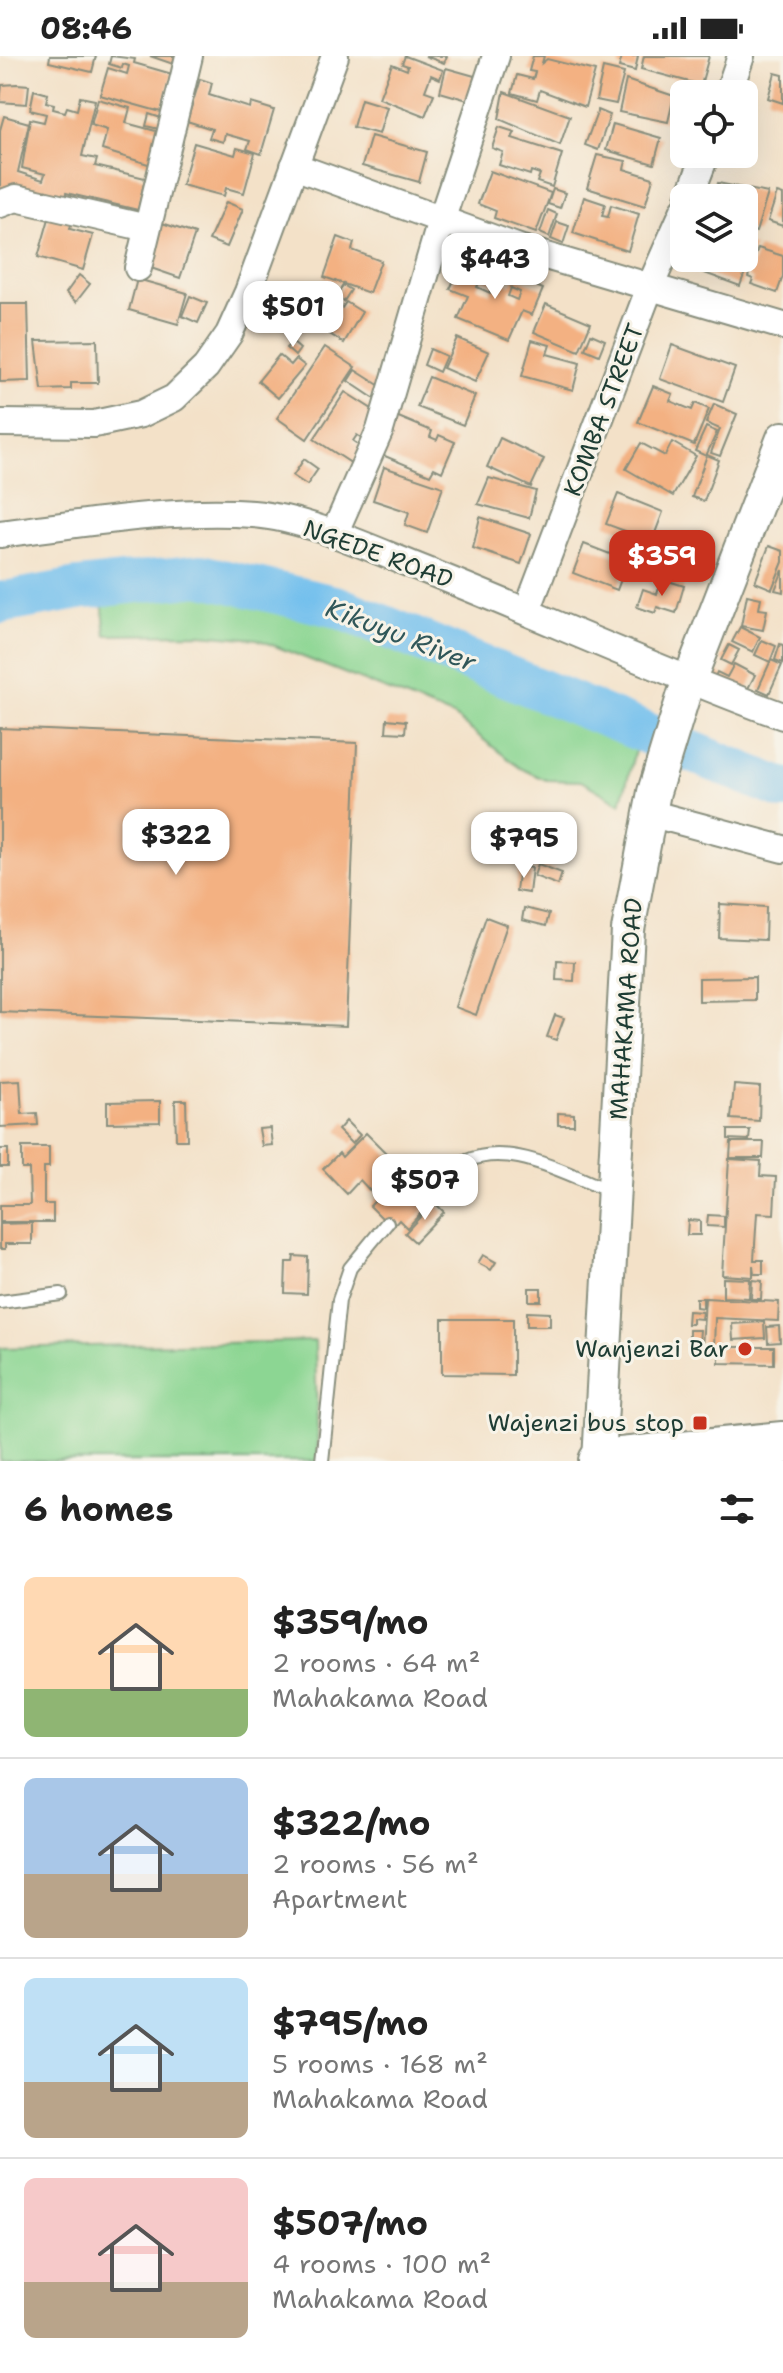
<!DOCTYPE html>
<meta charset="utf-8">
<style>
body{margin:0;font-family:"Shantell Sans",sans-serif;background:#f6f6f6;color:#222;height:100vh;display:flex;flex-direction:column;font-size:30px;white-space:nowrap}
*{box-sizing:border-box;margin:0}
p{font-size:26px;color:#767676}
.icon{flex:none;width:44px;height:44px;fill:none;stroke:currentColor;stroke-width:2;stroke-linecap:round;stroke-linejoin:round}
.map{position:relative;height:1405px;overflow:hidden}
.panel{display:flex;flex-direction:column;background:#fff;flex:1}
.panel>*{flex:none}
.buttons{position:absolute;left:670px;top:24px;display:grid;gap:16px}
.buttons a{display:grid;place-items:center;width:88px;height:88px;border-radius:12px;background:#fff;box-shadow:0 8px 32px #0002;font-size:40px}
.price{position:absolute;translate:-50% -68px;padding:0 18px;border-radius:16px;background:#fff;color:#222;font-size:26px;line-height:52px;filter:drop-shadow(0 2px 4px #0008)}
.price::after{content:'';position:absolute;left:50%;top:48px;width:24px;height:18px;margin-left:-12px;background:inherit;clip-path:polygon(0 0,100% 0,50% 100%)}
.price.selected{background:#c8321e;color:#fff}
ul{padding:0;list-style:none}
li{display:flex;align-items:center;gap:24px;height:200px;padding:0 24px}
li+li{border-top:2px solid #e0e0e0}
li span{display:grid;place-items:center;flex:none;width:224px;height:160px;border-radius:12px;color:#555}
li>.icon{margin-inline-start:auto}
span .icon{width:96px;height:96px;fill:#fffc;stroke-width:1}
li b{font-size:34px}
h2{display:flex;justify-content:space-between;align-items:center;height:96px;padding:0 24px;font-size:34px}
.status{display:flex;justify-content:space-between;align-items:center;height:56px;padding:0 40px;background:#fff;direction:ltr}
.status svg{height:22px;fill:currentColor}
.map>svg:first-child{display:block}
.green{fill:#8cd693;stroke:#568a64;stroke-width:2}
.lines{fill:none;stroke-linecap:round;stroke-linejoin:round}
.river{stroke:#73c0ed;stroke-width:42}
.building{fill:#f3b182;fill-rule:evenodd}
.service-casing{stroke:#898f7e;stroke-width:16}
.minor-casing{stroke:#898f7e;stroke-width:30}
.tertiary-casing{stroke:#898f7e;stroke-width:36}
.trunk-casing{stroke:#898f7e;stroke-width:46}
.service{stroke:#fff;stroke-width:12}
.minor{stroke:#fff;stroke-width:26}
.tertiary{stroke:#fff;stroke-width:32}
.trunk{stroke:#fff;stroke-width:42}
.poi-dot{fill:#c8321e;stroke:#f7f3e8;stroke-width:3}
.labels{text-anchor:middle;stroke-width:6;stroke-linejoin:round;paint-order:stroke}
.street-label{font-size:24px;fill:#1f3d34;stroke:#f7f3e8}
.poi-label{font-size:24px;fill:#1f3d34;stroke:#f7f3e8;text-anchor:end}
.water-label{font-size:26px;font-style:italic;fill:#305759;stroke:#f7f3e8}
</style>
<div class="status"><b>08:46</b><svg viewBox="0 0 49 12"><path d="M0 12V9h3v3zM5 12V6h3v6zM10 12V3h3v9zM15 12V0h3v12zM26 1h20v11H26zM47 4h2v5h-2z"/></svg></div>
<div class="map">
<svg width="783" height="1405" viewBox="0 0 783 1405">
<rect width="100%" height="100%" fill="#f7f3e8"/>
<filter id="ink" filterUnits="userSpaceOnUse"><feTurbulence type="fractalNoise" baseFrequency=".0125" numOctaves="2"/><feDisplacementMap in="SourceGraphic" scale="16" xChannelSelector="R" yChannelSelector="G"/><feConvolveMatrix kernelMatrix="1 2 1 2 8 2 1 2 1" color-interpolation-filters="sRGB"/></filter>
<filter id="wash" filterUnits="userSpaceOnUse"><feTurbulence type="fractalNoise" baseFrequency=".006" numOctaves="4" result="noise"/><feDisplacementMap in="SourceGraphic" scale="32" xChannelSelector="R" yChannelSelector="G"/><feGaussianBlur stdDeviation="1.8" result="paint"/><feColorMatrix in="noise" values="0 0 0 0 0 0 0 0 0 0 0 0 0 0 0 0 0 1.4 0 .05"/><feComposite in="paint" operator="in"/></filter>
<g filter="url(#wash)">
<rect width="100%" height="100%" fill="#f3e1c8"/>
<g class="green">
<polygon points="173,530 217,530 374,573 636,691 621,748 581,725 546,724 520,712 453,660 257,583 200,578 106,579 101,536"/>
<polygon points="315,1285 318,1405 0,1405 0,1292"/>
</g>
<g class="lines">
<polyline class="river" points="0,547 78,533 200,519 338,551 783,733"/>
</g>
<g id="blocks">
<g class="building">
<polygon points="50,0 96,0 92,16 49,6"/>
<polygon points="111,0 135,3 134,7 172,18 161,56 100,39 108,12 127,18 129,10 123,8 122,12 109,8"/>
<polygon points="150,0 179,0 176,9"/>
<polygon points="405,0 443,14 440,23 431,19 425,35 434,38 425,60 379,42 392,8 407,14 408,10 402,8"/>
<polygon points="425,0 447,0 444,7"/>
<polygon points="533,0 544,0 542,7 547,3 595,15 585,51 540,34 537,44 512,37 517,19 533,23 535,16 529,15"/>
<polygon points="622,0 638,0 635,15 619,11"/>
<polygon points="644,0 709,0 701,29 641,13"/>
<polygon points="446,12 478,21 471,45 440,36"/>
<polygon points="603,12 624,17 616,48 596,44"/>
<polygon points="775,17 783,19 783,47 768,42"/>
<polygon points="200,23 212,27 209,39 250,52 251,47 274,54 261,98 247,93 250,85 225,78 223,86 209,82 212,73 187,65"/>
<polygon points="626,24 674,40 668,66 619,56"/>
<polygon points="17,28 29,29 27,48 0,46 2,29"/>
<polygon points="34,34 48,38 46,46 54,48 53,53 65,56 67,51 77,54 80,41 95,44 82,100 97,103 95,110 145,122 138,154 66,137 63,150 0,136 0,74 4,60 29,67 18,116 43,124 45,118 22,112 30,63 44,66 46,58 30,54"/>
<polygon points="504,36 570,60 560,89 499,63"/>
<polygon points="98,43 130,52 126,67 167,78 158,111 102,94 107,74 91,69"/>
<polygon points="361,43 387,51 379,78 353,71"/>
<polygon points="598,54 610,59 598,94 585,89"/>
<polygon points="149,58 161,62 159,73 146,70"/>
<polygon points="613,68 661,82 654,108 606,94"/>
<polygon points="499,71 515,76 512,82 562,98 552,131 537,126 540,118 531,115 530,119 499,109 503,96 492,92"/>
<polygon points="371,80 427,96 419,126 362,110"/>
<polygon points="194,87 235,99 237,92 255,97 244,137 226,132 224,140 182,129"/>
<polygon points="597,99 626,105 624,113 653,122 645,150 587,132"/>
<polygon points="490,115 551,137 536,177 494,162 496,155 478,148"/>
<polygon points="718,127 768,137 756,176 744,173 744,142 714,142"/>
<polygon points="553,133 565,137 560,152 548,148"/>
<polygon points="777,137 783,139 783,170 768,165"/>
<polygon points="584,141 605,148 602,160 608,161 611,149 639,158 628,195 573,177"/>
<polygon points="226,146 243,153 227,191 209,184"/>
<polygon points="548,154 557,158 549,181 540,177"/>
<polygon points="50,159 72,165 70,173 93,179 83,214 38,201"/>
<polygon points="557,166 569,170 563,188 551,183"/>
<polygon points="162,167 195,178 180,222 148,211"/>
<polygon points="338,181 354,187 352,194 381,205 369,237 324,221"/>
<polygon points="744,187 754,191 740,230 696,214 700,202 744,202"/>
<polygon points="758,192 783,200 783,220 777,237 751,228 753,223 748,221"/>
<path d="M479,211L511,229L515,221L543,233L532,259L522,255L509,284L458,263L468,240L450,233L459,213L475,220ZM481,222L494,227L490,237L477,231ZM511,232L520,236L517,244L508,240Z"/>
<polygon points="79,219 90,228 76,246 66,237"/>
<polygon points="137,223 187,237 178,268 129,254"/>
<polygon points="343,229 351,234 344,245 337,240"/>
<polygon points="320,232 337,242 334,247 342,252 346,246 362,256 344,287 303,261"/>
<polygon points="190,240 207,247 198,267 182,260"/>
<polygon points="0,248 28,248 30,325 0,326"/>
<polygon points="546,248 591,267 579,295 534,276"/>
<polygon points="591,278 605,284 599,299 585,293"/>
<polygon points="457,282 489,296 475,326 443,312"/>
<polygon points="97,284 98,327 71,327 71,333 42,334 36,285"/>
<polygon points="532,284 550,289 547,298 580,307 573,334 522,320"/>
<polygon points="292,286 300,293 295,300 286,292"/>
<polygon points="672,289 735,312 723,346 660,323"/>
<polygon points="325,291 355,311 307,383 277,362"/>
<polygon points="430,293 446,300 439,316 424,309"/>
<polygon points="279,299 291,309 296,303 305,310 278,342 258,325"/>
<polygon points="355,314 388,335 381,347 348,325"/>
<polygon points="429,321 475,340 463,369 417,351"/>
<polygon points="653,330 673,338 670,345 692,354 695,347 709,353 694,389 638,366"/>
<polygon points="345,336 375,355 365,384 357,379 353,385 364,393 354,409 314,383"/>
<polygon points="714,348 737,358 720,400 711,397 720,373 706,367"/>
<polygon points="396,360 432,375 430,381 437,384 439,379 455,386 442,416 434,412 430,419 380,398"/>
<polygon points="706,371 717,376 706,400 695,395"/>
<polygon points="500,382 544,403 531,431 487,411"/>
<polygon points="672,386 696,400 673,440 626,413 641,387 665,400"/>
<polygon points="707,399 719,404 704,445 692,441"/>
<polygon points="304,403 318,413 307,429 293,420"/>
<polygon points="384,411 443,431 427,477 405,469 409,456 373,444"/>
<polygon points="489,422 536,435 529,462 478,448"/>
<polygon points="618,438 663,456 652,485 606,468"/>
<polygon points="480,461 531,478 521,508 473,492"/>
<polygon points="584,488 615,500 617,494 630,499 617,534 573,517"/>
<polygon points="769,490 783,495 783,506 772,533 755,526"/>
<polygon points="681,500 695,505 689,523 676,519"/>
<polygon points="783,514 783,536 775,534"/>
<polygon points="662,523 684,530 676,557 657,551 655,557 637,551 643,533 657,538"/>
<polygon points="747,539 761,542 759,553 767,554 763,574 741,570"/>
<polygon points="740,571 760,581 753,596 732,586"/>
<polygon points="762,584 776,590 770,606 755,599"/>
<polygon points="780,588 783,589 783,607 775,604"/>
<polygon points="729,589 739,594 731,609 721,604"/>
<polygon points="771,604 782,609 769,638 758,633"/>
<polygon points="734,608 755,619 743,642 713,625 717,616 727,621"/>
<polygon points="387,663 406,665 405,677 386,676"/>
<polygon points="0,672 357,687 346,970 0,956"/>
<polygon points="538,808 562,817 558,829 534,820"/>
<polygon points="519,810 532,812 529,837 516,835"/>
<polygon points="720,848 766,851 765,884 719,882"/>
<polygon points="524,852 549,858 546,870 522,864"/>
<polygon points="486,861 507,869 476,959 455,951"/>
<polygon points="557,905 575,906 574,925 556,924"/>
<polygon points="755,921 755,944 699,945 699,922"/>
<polygon points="555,959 564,962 556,984 547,981"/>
<polygon points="20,1024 22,1058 37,1057 38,1069 0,1071 0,1025"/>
<polygon points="734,1029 760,1031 759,1065 731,1063"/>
<polygon points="175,1044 186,1044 187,1084 176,1084"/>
<polygon points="160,1045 160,1066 107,1067 107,1046"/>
<polygon points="558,1057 574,1058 574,1069 558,1069"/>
<polygon points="346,1065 360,1079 352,1088 338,1074"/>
<polygon points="270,1072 272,1089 262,1090 259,1073"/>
<polygon points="728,1074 750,1074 749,1084 728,1083"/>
<polygon points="366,1077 399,1110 372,1137 360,1124 347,1138 323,1113 339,1097 342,1101"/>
<polygon points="731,1086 764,1086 763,1102 730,1102"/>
<polygon points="22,1091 49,1091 49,1111 44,1111 44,1148 53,1148 53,1166 0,1166 0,1149 30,1149 29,1113 22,1113"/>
<rect x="0" y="1093" width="8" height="18"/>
<polygon points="729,1103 761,1105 760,1120 776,1121 774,1158 757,1157 754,1204 763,1204 763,1218 754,1218 753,1209 753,1221 722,1219"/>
<polygon points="405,1113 435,1142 407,1172 399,1164 392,1172 370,1150"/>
<polygon points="434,1146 444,1156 415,1186 405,1177"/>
<polygon points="708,1159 724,1160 724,1171 707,1170"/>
<polygon points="688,1164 700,1165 700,1179 687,1179"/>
<polygon points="32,1167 32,1188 5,1188 5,1193 0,1193 0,1168"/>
<polygon points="483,1199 496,1206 491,1214 478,1207"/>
<polygon points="294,1200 308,1201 307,1238 285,1237 286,1206 293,1206"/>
<polygon points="723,1222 750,1223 749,1242 723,1241"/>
<polygon points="752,1224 762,1225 761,1243 751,1243"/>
<rect x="529" y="1232" width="12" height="13"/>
<polygon points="696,1242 703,1242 703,1252 696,1251"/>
<polygon points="705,1242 779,1246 778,1265 715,1262 714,1292 702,1292"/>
<polygon points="688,1255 702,1256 701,1263 692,1262 692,1268 687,1268"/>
<polygon points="527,1256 550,1257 550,1270 527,1270"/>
<polygon points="442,1263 513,1263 513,1319 442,1318"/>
<polygon points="764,1266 765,1282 733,1284 732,1268"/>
<polygon points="779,1270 780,1286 768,1287 767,1271"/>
<polygon points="689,1274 700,1274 699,1286 689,1286"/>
<polygon points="719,1291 774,1291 774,1308 719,1307"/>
</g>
</g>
</g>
<g filter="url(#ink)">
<use href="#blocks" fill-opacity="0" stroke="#898f7e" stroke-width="2"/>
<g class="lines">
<defs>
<g id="service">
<path d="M424,1132C438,1123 452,1111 467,1105C511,1085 569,1119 610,1135"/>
<polyline points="0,1246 61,1238"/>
<polyline points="322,1405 339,1244 350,1212 387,1167"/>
</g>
<g id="minor">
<polyline points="728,38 741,0"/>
<polyline points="294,110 522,193 783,270"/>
<polyline points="689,142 706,98"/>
<polyline points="0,148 16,142 147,172"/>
<polyline points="138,212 189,0"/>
<polyline points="0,367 94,368 141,358 174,342 206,311 229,278 248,236 335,0"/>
<path d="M0,478C82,468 170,452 253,458C307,462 374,494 425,514C545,562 662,616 783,660"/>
<polyline points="334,478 380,374 441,165 496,0"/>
<polyline points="527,555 650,231 684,154"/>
<polyline points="649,757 783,793"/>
</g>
<polyline id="tertiary" points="599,1405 628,874 654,736 684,638 783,382"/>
<polyline id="trunk" points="600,1405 783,1387"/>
</defs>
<use href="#service" class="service-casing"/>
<use href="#minor" class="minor-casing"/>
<use href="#tertiary" class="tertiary-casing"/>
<use href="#trunk" class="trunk-casing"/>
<use href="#service" class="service"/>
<use href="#minor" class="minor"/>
<use href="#tertiary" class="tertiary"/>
<use href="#trunk" class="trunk"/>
</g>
</g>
<g class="poi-dot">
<circle cx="745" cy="1293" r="8"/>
<rect x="692" y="1359" width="16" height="16" rx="4"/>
</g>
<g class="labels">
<g class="street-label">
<text transform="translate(604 354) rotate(-69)" y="8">KOMBA STREET</text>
<text transform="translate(378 498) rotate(20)" y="8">NGEDE ROAD</text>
<text transform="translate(626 953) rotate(-86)" y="8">MAHAKAMA ROAD</text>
</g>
<g class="poi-label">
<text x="729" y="1301">Wanjenzi Bar</text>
<text x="684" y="1375">Wajenzi bus stop</text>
</g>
<g class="water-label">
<text transform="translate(401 579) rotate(21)" y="9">Kikuyu River</text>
</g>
</g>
</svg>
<div class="buttons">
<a><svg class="icon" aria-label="locate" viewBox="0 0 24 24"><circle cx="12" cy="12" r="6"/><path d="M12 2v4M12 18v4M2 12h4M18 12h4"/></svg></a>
<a><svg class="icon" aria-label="layers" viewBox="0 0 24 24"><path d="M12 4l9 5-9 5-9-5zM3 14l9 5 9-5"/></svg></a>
</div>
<b class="price" style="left:495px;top:245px">$443</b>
<b class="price" style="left:293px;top:293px">$501</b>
<b class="price selected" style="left:662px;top:542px">$359</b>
<b class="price" style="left:176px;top:821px">$322</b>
<b class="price" style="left:524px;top:824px">$795</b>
<b class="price" style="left:425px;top:1166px">$507</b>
</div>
<section class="panel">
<h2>6 homes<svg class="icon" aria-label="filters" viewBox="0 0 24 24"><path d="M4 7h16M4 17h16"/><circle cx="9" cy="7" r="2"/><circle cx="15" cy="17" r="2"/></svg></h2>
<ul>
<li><span style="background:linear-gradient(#ffd9b3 70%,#8fb573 0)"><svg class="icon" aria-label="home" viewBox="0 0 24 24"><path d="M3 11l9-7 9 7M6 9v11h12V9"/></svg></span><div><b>$359/mo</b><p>2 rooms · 64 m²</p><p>Mahakama Road</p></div></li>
<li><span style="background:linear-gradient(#a9c7e8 60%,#b9a48a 0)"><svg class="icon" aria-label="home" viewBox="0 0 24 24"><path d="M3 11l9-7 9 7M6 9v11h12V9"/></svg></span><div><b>$322/mo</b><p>2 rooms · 56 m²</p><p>Apartment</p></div></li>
<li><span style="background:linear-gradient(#bfe0f5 65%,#b9a48a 0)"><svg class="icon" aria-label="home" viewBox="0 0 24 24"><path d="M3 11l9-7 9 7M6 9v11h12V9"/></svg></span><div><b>$795/mo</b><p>5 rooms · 168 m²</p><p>Mahakama Road</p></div></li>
<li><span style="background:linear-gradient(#f6c9c9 65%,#b9a48a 0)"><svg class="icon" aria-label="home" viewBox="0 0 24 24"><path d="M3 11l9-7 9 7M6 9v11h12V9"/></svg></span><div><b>$507/mo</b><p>4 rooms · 100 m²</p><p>Mahakama Road</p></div></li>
</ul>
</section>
